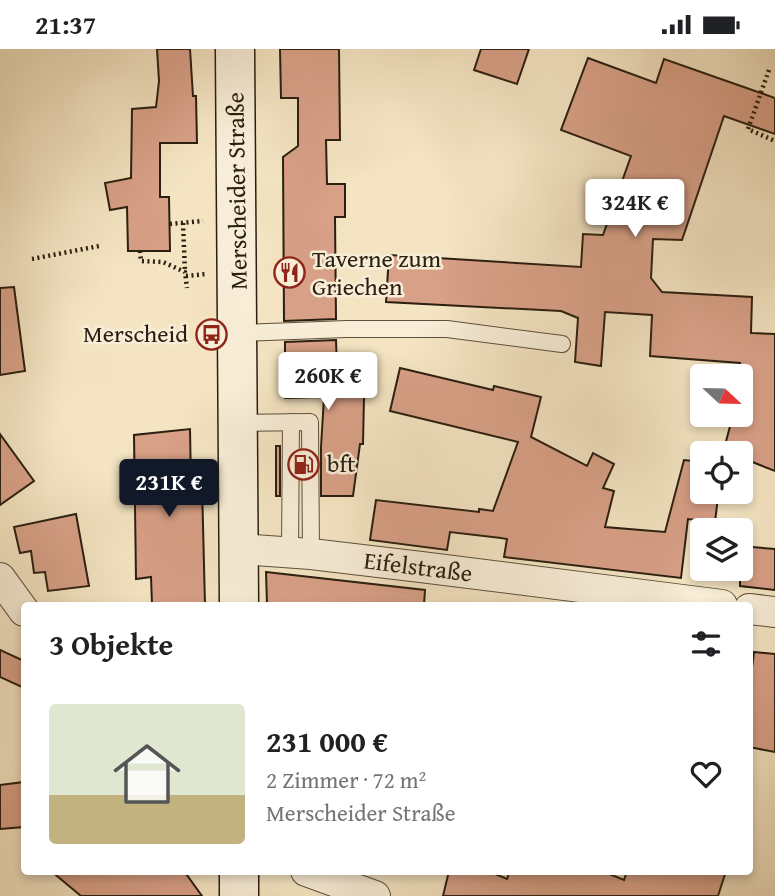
<!DOCTYPE html>
<html lang="de">
<meta charset="utf-8">
<style>
body{margin:0;font-family:"Gentium Book Plus",serif;background:#f2f2f2;color:#202124;height:100vh;display:flex;flex-direction:column;font-size:26px;white-space:nowrap}
*{box-sizing:border-box;margin:0}
p{font-size:23px;color:#757577}
.icon{flex:none;width:38px;height:38px;fill:none;stroke:currentColor;stroke-width:2;stroke-linecap:round;stroke-linejoin:round}
.map{position:relative;flex:1;overflow:hidden}
.panel{position:absolute;left:21px;top:553px;width:732px;height:273px;display:flex;flex-direction:column;background:#fff;border-radius:7px;box-shadow:0 4px 10px #0003}
.panel>*{flex:none}
.needle{width:46px;rotate:112deg}
.tools{position:absolute;left:690px;top:315px;display:grid;gap:14px}
.tools a{display:grid;place-items:center;width:63px;height:63px;border-radius:7px;background:#fff;box-shadow:0 4px 10px #0003;font-size:35px}
.price{position:absolute;translate:-50% -60px;padding:0 16px;border-radius:7px;background:#fff;color:#222;font-size:23px;line-height:46px;filter:drop-shadow(0 2px 4px #0008)}
.price::after{content:'';position:absolute;left:50%;top:42px;width:21px;height:16px;margin-left:-10px;background:inherit;clip-path:polygon(0 0,100% 0,50% 100%)}
.price.active{background:#111827;color:#fff}
ul{padding:0;list-style:none}
li{display:flex;align-items:center;gap:21px;height:175px;padding:0 28px}
li span{display:grid;place-items:center;flex:none;width:196px;height:140px;border-radius:7px;color:#555}
li>.icon{margin-inline-start:auto}
span .icon{width:84px;height:84px;fill:#fffc;stroke-width:1}
li b{font-size:30px}
h2{display:flex;justify-content:space-between;align-items:center;height:84px;padding:0 28px;font-size:30px}
.status{display:flex;justify-content:space-between;align-items:center;height:49px;padding:0 35px;background:#fff;direction:ltr}
.status svg{height:19px;fill:currentColor}
.map>svg:first-child{display:block}
.building{fill:#d8a087;stroke:#2a1f10;stroke-width:2}
.lines{fill:none;stroke-linecap:round;stroke-linejoin:round}
.service-casing{stroke:#5c503c;stroke-width:18}
.minor-casing{stroke:#5c503c;stroke-width:32}
.secondary-casing{stroke:#2a1f10;stroke-width:41}
.path{stroke:#2a1f10;stroke-width:4.5;stroke-dasharray:2 3.5;stroke-linecap:butt}
.service{stroke:#f8edd7;stroke-width:16}
.minor{stroke:#f8edd7;stroke-width:30}
.secondary{stroke:#f8edd7;stroke-width:38}
.labels{text-anchor:middle;stroke-width:5;stroke-linejoin:round;paint-order:stroke}
.street-label{font-size:24px;fill:#2a1f10;stroke:#f8edd7}
.poi-label{font-size:24px;fill:#2a1f10;stroke:#f8edd7;text-anchor:start}
</style>
<div class="status"><b>21:37</b><svg viewBox="0 0 49 12"><path d="M0 12V9h3v3zM5 12V6h3v6zM10 12V3h3v9zM15 12V0h3v12zM26 1h20v11H26zM47 4h2v5h-2z"/></svg></div>
<div class="map">
<svg width="775" height="847" viewBox="0 0 775 847">
<rect width="100%" height="100%" fill="#f4e4c2"/>
<filter id="stains"><feTurbulence type="fractalNoise" baseFrequency=".00286" numOctaves="4"/><feColorMatrix values="0 0 0 0 .2 0 0 0 0 .09 0 0 0 0 .02 0 0 0 .5 -.17"/></filter>
<radialGradient id="worn" r=".72"><stop offset=".6" stop-color="#630" stop-opacity="0"/><stop offset="1" stop-color="#630" stop-opacity=".3"/></radialGradient>
<g class="building">
<polygon points="157,0 190,0 193,47 196,47 197,94 160,94 160,148 169,148 170,202 128,202 127,158 110,161 105,134 131,129 132,60 156,58 159,32"/>
<polygon points="280,0 339,0 340,91 326,91 327,135 345,135 345,168 335,168 336,270 284,272 283,108 298,97 298,49 281,49"/>
<polygon points="481,0 529,0 517,35 474,21"/>
<polygon points="588,9 656,34 664,10 775,49 775,85 724,67 682,191 653,190 651,229 662,243 752,248 751,284 775,285 775,422 740,408 740,404 724,400 733,366 740,366 740,314 650,307 652,266 605,263 601,317 575,313 578,269 561,262 386,253 389,206 581,218 583,185 603,186 631,107 561,81"/>
<polygon points="14,238 25,322 0,326 0,239"/>
<polygon points="336,291 338,348 364,348 363,395 360,395 353,447 321,447 321,398 324,348 285,349 285,293"/>
<polygon points="400,319 493,341 494,337 541,348 531,388 587,417 593,404 614,415 603,439 614,442 605,478 665,483 684,411 702,413 702,443 709,443 708,446 718,448 715,473 688,470 681,529 504,508 507,490 501,489 450,483 447,501 370,491 376,451 479,463 479,460 493,462 518,393 390,362"/>
<polygon points="190,380 191,436 202,436 205,556 158,556 158,555 152,555 151,528 136,530 134,386"/>
<polygon points="0,385 34,432 0,456"/>
<rect x="276" y="397" width="4" height="50"/>
<polygon points="76,465 89,537 48,542 45,523 34,524 31,502 20,504 14,478"/>
<polygon points="740,497 775,500 775,541 740,537"/>
<polygon points="266,523 425,541 424,556 267,556"/>
<polygon points="0,601 24,612 24,639 0,628"/>
<polygon points="754,603 775,605 775,703 749,698 749,641"/>
<polygon points="24,733 24,778 0,780 0,736"/>
<polygon points="51,822 184,822 202,847 81,847"/>
<polygon points="449,822 488,822 507,830 510,822 602,822 624,831 627,822 726,822 718,847 443,847"/>
</g>
<g class="lines">
<defs>
<g id="service">
<polyline points="238,284 347,280 447,280 562,295"/>
<polyline points="238,374 310,373 311,505"/>
<polyline points="290,503 291,373"/>
</g>
<g id="minor">
<polyline points="239,500 311,505 421,518 722,556"/>
<polyline points="0,529 24,562"/>
<polyline points="749,560 775,563"/>
<polyline points="306,822 375,847"/>
</g>
<g id="secondary">
<polyline points="235,0 239,556"/>
<polyline points="239,822 239,847"/>
</g>
</defs>
<use href="#service" class="service-casing"/>
<use href="#minor" class="minor-casing"/>
<use href="#secondary" class="secondary-casing"/>
<g class="path">
<polyline points="769,21 748,80 775,92"/>
<polyline points="183,174 185,223"/>
<polyline points="170,175 203,172"/>
<polyline points="140,202 141,212 163,213 185,223 187,239"/>
<polyline points="32,210 99,197"/>
<polyline points="186,227 206,225"/>
</g>
<use href="#service" class="service"/>
<use href="#minor" class="minor"/>
<use href="#secondary" class="secondary"/>
</g>
<defs>
<symbol id="restaurant-ring" viewBox="-11 -11 22 22"><circle r="9.5" fill="#f8edd7" stroke="#8f2418" stroke-width="1.5"/><path d="M-5-6h1v4h1v-4h1v4h1v-4h1v5L-1.5 .5V6h-2V.5L-5-1ZM5-6V6H3V1.5H1.5Q1.5-4 5-6Z" fill="#8f2418"/></symbol>
<symbol id="bus-ring" viewBox="-11 -11 22 22"><circle r="9.5" fill="#f8edd7" stroke="#8f2418" stroke-width="1.5"/><path d="M-5-6H5V4H4V6H2V4H-2V6H-4V4H-5ZM-3.5-4V0h7V-4ZM-3.5 1.2v1.5H-2V1.2ZM2 1.2v1.5H3.5V1.2Z" fill="#8f2418"/></symbol>
<symbol id="fuel-ring" viewBox="-11 -11 22 22"><circle r="9.5" fill="#f8edd7" stroke="#8f2418" stroke-width="1.5"/><path d="M-5.5-6h7V0h2V4h1.3V-2.5L3-4.5l.8-.8L6-3V5H2.5V1h-1V6h-7ZM-4.2-4.7v3.2H.2V-4.7Z" fill="#8f2418"/></symbol>
</defs>
<g fill-rule="evenodd">
<use href="#restaurant-ring" x="272" y="206" width="35" height="35"/>
<use href="#bus-ring" x="194" y="268" width="35" height="35"/>
<use href="#fuel-ring" x="286" y="398" width="35" height="35"/>
</g>
<g class="labels">
<g class="street-label">
<text transform="translate(237 142) rotate(-91)" y="8">Merscheider Straße</text>
<text transform="translate(418 518) rotate(7)" y="8">Eifelstraße</text>
</g>
<g class="poi-label">
<text x="312" y="218">Taverne zum<tspan x="312" dy="28">Griechen</tspan></text>
<text x="188" y="293" text-anchor="end">Merscheid</text>
<text x="327" y="423">bft</text>
</g>
</g>
<rect width="100%" height="100%" filter="url(#stains)"/>
<rect width="100%" height="100%" fill="url(#worn)"/>
</svg>
<div class="tools">
<a><svg class="needle" viewBox="-14 -14 28 28"><path d="M0-13l5 13h-10z" fill="#e53935"/><path d="M0 13l5-13h-10z" fill="#757577"/></svg></a>
<a><svg class="icon" aria-label="locate" viewBox="0 0 24 24"><circle cx="12" cy="12" r="6"/><path d="M12 2v4M12 18v4M2 12h4M18 12h4"/></svg></a>
<a><svg class="icon" aria-label="layers" viewBox="0 0 24 24"><path d="M12 4l9 5-9 5-9-5zM3 14l9 5 9-5"/></svg></a>
</div>
<b class="price" style="left:635px;top:190px">324K €</b>
<b class="price" style="left:328px;top:363px">260K €</b>
<b class="price active" style="left:169px;top:470px">231K €</b>
<section class="panel">
<h2>3 Objekte<svg class="icon" aria-label="filters" viewBox="0 0 24 24"><path d="M4 7h16M4 17h16"/><circle cx="9" cy="7" r="2"/><circle cx="15" cy="17" r="2"/></svg></h2>
<ul>
<li><span style="background:linear-gradient(#dfe7d0 65%,#c2b280 0)"><svg class="icon" aria-label="home" viewBox="0 0 24 24"><path d="M3 11l9-7 9 7M6 9v11h12V9"/></svg></span><div><b>231 000 €</b><p>2 Zimmer · 72 m²</p><p>Merscheider Straße</p></div><svg class="icon" aria-label="heart" viewBox="0 0 24 24"><path d="M12 20l-8-8c-3-5 5-10 8-4 3-6 11-1 8 4z"/></svg></li>
</ul>
</section>
</div>
